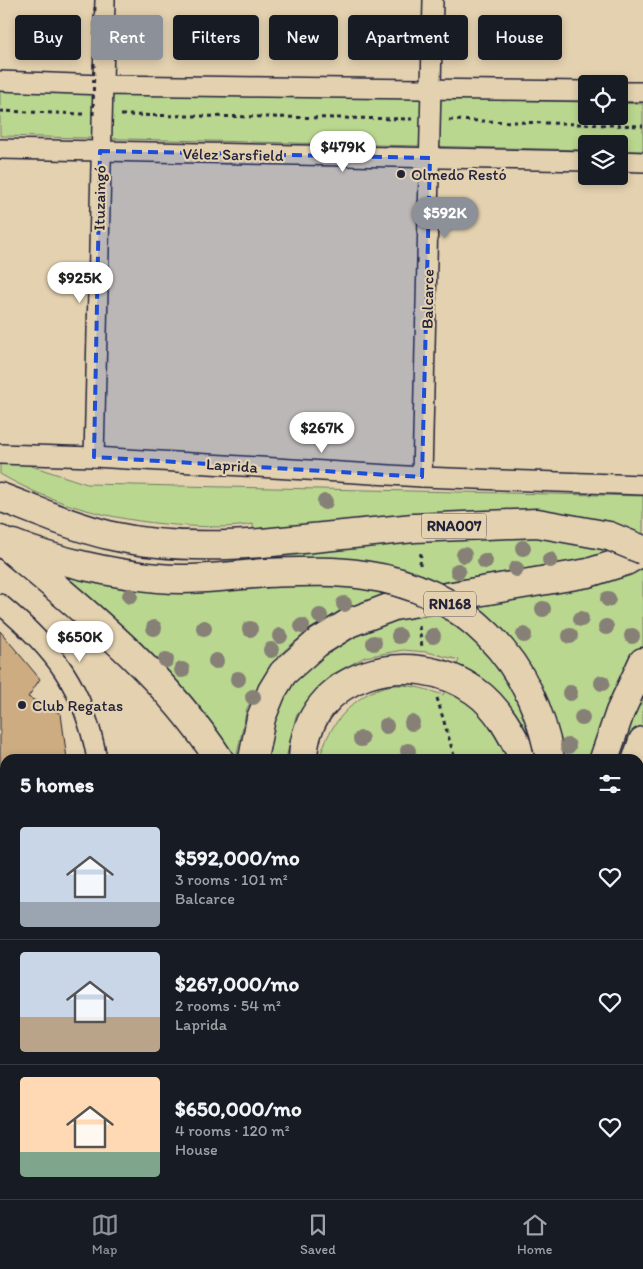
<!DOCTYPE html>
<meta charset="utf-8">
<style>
body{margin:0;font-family:Itim,sans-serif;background:#20242c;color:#f1f3f6;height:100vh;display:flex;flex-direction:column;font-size:19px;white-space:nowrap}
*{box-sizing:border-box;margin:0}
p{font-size:16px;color:#9ea1a6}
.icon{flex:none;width:28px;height:28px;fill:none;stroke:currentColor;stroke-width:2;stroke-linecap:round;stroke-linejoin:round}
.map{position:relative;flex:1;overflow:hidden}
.sheet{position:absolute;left:0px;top:754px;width:644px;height:446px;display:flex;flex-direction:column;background:#171b24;border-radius:15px 15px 0 0;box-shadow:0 2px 8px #0003}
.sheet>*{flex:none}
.top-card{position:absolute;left:15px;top:15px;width:614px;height:45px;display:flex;gap:10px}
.fabs{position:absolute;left:578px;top:75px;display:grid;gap:10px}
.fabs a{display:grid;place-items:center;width:50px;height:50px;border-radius:5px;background:#171b24;box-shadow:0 2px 8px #0003;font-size:25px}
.price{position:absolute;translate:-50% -42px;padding:0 11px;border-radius:18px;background:#fff;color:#222;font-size:16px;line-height:32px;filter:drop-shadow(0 1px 2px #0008)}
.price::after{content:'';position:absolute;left:50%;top:30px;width:15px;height:11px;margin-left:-8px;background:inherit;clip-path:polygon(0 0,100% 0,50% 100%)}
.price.current{background:#8c9099;color:#fff}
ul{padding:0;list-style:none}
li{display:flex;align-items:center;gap:15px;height:125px;padding:0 20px}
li+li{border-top:1px solid #363941}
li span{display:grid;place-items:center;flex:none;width:140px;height:100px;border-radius:5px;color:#555}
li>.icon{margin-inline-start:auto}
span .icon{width:60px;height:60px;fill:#fffc;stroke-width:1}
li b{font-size:21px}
h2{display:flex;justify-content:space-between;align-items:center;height:60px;padding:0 20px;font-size:21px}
.pill{padding:0 18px;border-radius:5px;background:#171b24;box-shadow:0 2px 8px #0003;font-size:18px;line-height:45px}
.pill.current{background:#8c9099;color:#fff}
.tab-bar{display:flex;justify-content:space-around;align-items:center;height:70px;border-top:1px solid #363941;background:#171b24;font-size:14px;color:#9ea1a6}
.tab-bar a{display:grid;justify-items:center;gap:2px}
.tab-bar .current{color:#8c9099}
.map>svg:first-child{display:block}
.green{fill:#bad78f;stroke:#6e7c65}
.water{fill:#80d1d7;stroke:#5a8b99}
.building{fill:#ccac80;stroke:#22223b}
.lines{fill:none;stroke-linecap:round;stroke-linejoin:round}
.minor-casing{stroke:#22223b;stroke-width:22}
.primary-casing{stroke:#22223b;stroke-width:31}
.trunk-casing{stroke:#22223b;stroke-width:31}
.path{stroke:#22223b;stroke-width:3;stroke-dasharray:4 4;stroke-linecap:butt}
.minor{stroke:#e3d1af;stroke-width:19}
.primary{stroke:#e3d1af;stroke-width:28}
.trunk{stroke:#e3d1af;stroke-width:28}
.trunk-bridge-casing{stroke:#22223b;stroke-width:31;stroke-linecap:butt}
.path-bridge{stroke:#22223b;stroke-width:3;stroke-dasharray:4 4;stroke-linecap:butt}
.trunk-bridge{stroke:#e3d1af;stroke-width:28}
.tree{fill:#868076}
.marked{fill:#1d4ed8;fill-opacity:0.2;stroke:#1d4ed8;stroke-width:4;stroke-dasharray:10 6;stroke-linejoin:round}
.poi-dot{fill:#22223b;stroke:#e3d1af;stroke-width:2}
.labels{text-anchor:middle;stroke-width:4.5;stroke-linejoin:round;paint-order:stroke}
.shield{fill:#e3d1af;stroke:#5c565e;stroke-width:1}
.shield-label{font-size:15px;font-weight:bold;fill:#22223b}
.street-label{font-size:16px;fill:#22223b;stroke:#e3d1af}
.poi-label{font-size:16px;fill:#22223b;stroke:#e3d1af;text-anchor:start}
</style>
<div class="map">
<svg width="643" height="1199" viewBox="0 0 643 1199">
<rect width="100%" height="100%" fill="#e3d1af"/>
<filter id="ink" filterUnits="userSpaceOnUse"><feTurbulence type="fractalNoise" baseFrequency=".02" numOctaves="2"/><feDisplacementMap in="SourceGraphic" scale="10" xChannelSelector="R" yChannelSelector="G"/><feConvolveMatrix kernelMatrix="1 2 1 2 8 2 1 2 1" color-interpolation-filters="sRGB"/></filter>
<g filter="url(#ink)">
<g class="green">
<polygon points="0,88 586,102 586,116 619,116 619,103 643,104 643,151 619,151 619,144 586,144 586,150 0,136"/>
<path d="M16,461L87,484L643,496V538L625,548L597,557L396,590L353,607L311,628L284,651L247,708L236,759H233C213,727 192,698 167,670C134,633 93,602 56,570L257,581L253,524C232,528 210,527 189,526C121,522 59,508 0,474V462Z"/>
<path d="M643,564V936L639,937V759H320C326,725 361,686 397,685C414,685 428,690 443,695L459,660L427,652L403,650L365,657L331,675L296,716L286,759H262L266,733L293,679L310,661L370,625Z"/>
</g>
<polygon class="water" points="0,813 5,817 5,1195 639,1195 639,1015 643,1015 643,1199 0,1199"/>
<polygon class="building" points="0,631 40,679 28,697 61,714 67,759 5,759 5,794 0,791"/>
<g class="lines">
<defs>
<g id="minor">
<polyline points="0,81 102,85 586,91"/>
<polyline points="619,92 643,92"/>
<polyline points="0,149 586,161"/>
<polyline points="619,161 643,162"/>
<polyline points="0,454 94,457 422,477 643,485"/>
<polyline points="94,457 105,0"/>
<polyline points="422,477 433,0"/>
<path d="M0,604C54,649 84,687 97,759"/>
</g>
<g id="primary">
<polyline points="253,759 261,718 272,691 283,673 317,643 349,623 394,606 588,573 626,561 643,551"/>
<polyline points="639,981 643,980"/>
</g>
<g id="trunk">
<path d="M0,497C37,511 74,527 112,536C161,547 212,547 262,543"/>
<path d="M0,540C79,607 162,671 219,759"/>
<path d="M13,544C55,561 113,574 158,578C194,581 230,576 265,573"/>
<path d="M303,759C306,671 412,646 475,691C498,707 512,734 524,759"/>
<polyline points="604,759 620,712 643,662"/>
<polyline points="637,759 643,741"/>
<polyline points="639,941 643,935"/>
<polyline points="569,1195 569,1199"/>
<polyline points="596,1195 596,1199"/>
</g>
</defs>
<use href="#minor" class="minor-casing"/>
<use href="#primary" class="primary-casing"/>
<use href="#trunk" class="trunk-casing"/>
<g class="path">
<polyline points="0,111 83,114"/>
<polyline points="121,115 412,119"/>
<polyline points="449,120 643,126"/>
<polyline points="420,565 421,551"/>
<polyline points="419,626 422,647"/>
<polyline points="437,698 455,759"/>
</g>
<use href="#minor" class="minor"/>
<use href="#primary" class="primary"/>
<use href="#trunk" class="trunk"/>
<defs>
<g id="trunk-bridge">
<polyline points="262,543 414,528 537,523 609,536 643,550"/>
<path d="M265,573C298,572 331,570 364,575C465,589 532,660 550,759"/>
</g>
</defs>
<use href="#trunk-bridge" class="trunk-bridge-casing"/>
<polyline class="path-bridge" points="93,115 95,5"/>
<use href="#trunk-bridge" class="trunk-bridge"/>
</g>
<g class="tree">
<circle cx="325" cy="502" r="8"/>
<circle cx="523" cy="548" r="8"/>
<circle cx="464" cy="555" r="8"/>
<circle cx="550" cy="560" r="8"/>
<circle cx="485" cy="561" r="8"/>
<circle cx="516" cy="569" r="8"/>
<circle cx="458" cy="571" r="8"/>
<circle cx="130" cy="596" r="8"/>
<circle cx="608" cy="599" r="8"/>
<circle cx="344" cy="604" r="8"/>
<circle cx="543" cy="609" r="8"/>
<circle cx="320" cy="616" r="8"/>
<circle cx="581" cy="619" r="8"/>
<circle cx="302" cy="626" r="8"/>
<circle cx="606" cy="627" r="8"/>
<circle cx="154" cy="628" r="8"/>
<circle cx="204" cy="628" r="8"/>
<circle cx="250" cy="629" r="8"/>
<circle cx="524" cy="635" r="8"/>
<circle cx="280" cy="636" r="8"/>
<circle cx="399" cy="636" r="8"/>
<circle cx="433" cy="636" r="8"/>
<circle cx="570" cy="636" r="8"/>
<circle cx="632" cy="636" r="8"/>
<circle cx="374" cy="643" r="8"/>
<circle cx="271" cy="650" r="8"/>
<circle cx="166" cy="660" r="8"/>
<circle cx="216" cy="661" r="8"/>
<circle cx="182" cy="670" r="8"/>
<circle cx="238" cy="679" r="8"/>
<circle cx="602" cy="683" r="8"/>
<circle cx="570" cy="693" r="8"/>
<circle cx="253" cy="697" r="8"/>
<circle cx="582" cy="718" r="8"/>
<circle cx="412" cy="723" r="8"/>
<circle cx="386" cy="726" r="8"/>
<circle cx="361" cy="739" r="8"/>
<circle cx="568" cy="746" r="8"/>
<circle cx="408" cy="751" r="8"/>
</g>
</g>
<path class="marked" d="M100,151L430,158L422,477L94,457Z"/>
<g class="poi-dot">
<circle cx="401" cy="174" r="5"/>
<circle cx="22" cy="705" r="5"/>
</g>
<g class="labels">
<g class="shield">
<rect x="421.5" y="513.5" width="65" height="25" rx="4"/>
<rect x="424" y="591.5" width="52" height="25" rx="4"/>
</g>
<g class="shield-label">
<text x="454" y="531">RNA007</text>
<text x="450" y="609">RN168</text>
</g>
<g class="street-label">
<text transform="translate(233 154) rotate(1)" y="6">Vélez Sarsfield</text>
<text transform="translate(99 198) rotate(-89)" y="6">Ituzaingó</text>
<text transform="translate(427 299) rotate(-89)" y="6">Balcarce</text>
<text transform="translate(232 465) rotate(4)" y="6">Laprida</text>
</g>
<g class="poi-label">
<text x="411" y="180">Olmedo Restó</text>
<text x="32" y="711">Club Regatas</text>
</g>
</g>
</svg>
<div class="fabs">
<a><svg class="icon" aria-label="locate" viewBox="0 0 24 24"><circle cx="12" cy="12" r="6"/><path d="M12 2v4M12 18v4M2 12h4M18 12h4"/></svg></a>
<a><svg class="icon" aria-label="layers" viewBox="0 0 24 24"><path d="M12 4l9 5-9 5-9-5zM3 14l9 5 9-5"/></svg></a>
</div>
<b class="price" style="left:343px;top:173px">$479K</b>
<b class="price current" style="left:445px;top:239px">$592K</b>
<b class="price" style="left:80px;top:304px">$925K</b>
<b class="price" style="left:322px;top:454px">$267K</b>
<b class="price" style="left:80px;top:663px">$650K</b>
<div class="top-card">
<a class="pill">Buy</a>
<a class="pill current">Rent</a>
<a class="pill">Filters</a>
<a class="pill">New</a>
<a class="pill">Apartment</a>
<a class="pill">House</a>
</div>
<section class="sheet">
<h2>5 homes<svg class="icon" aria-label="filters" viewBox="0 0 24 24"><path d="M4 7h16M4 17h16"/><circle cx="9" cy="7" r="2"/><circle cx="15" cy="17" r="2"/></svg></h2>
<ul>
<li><span style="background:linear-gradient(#c9d6e8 75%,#9aa5b1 0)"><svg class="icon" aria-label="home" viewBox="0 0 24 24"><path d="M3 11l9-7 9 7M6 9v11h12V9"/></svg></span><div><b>$592,000/mo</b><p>3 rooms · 101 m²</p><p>Balcarce</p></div><svg class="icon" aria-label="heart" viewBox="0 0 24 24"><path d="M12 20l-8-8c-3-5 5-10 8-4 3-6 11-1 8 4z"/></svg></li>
<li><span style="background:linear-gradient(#c9d6e8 65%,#b9a48a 0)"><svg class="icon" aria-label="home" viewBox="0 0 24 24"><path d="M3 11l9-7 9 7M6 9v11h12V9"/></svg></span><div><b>$267,000/mo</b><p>2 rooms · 54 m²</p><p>Laprida</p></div><svg class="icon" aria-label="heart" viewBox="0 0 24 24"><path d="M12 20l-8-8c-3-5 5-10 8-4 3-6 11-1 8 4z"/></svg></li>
<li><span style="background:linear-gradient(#ffd9b3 75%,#7fa58c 0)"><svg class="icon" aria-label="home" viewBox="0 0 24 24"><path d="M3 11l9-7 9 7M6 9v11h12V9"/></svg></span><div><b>$650,000/mo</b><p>4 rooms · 120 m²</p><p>House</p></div><svg class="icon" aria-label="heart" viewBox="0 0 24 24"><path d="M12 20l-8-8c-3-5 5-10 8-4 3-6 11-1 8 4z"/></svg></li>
</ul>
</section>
</div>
<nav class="tab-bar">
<a class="current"><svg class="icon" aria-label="map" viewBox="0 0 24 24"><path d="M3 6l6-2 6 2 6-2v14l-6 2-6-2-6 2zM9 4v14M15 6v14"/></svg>Map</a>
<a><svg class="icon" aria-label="saved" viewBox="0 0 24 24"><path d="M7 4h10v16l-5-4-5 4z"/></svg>Saved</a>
<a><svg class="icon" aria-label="home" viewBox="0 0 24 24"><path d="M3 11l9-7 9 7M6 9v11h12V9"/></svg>Home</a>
</nav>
